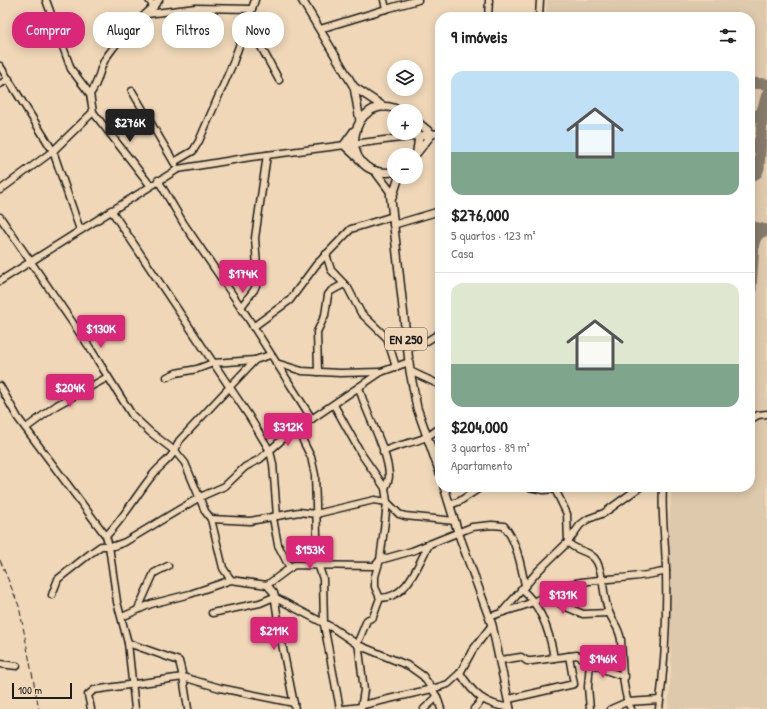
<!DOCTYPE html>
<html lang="pt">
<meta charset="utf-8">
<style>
body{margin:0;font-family:"Patrick Hand",sans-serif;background:#f6f6f6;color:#222;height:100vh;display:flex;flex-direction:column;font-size:15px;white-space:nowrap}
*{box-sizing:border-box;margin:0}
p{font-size:13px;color:#767676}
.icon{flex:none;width:22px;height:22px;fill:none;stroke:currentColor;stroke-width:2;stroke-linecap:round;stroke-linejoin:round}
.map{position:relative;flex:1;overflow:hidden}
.side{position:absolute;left:435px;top:12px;width:320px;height:480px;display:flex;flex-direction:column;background:#fff;border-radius:16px;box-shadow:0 2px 10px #0003}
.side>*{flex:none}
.guide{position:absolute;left:12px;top:12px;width:363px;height:36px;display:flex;gap:8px}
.fabs{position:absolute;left:387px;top:60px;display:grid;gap:8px}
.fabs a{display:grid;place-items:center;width:36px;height:36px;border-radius:50%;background:#fff;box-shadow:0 2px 10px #0003;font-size:20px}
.scale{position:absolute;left:12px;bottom:10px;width:60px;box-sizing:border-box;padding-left:4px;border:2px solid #1c1c1c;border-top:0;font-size:11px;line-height:14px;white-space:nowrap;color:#1c1c1c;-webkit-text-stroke:3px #efd7b7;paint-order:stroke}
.price{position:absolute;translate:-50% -34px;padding:0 9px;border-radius:4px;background:#db2777;color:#fff;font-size:13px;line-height:26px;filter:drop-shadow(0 1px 2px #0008)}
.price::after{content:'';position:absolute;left:50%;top:24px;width:12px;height:9px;margin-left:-6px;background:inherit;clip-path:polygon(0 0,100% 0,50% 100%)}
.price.selected{background:#222;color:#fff}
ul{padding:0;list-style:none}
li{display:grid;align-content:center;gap:8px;height:212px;padding:0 16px}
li+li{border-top:1px solid #e0e0e0}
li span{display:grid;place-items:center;height:124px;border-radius:12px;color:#555}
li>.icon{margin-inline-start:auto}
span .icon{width:72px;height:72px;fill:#fffc;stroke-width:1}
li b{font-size:17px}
h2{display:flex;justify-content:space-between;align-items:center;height:48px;padding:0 16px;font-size:17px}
.tag{padding:0 14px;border-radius:16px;background:#fff;box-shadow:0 2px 10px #0003;font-size:14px;line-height:36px}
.tag.selected{background:#db2777;color:#fff}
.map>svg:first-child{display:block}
.built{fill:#dfc9ac}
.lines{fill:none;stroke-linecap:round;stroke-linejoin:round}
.taxiway{stroke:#867a6a;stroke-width:11}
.minor-casing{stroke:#1c1c1c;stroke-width:9}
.major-casing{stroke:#1c1c1c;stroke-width:10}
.minor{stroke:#efd7b7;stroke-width:6}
.major{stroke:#efd7b7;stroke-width:7}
.rail{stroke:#1c1c1c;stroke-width:1;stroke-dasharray:6 3;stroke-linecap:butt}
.labels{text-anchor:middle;stroke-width:3;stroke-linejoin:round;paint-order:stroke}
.shield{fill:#efd7b7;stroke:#5b544a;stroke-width:1}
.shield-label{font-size:13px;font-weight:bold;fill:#1c1c1c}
</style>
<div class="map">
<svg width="767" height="709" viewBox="0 0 767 709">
<rect width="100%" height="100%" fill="#efd7b7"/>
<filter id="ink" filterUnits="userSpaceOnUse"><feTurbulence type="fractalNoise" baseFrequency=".025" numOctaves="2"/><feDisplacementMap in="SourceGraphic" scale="8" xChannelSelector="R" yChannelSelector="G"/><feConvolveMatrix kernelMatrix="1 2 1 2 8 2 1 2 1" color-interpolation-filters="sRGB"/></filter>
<g filter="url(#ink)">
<polygon class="built" points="547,0 767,0 767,709 668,709 671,671 669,522 672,487 750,487 750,17 546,17"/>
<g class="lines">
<g class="taxiway">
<polyline points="750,83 767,84"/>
<polyline points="750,120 761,113 763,108"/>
<polyline points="750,149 757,145 761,137"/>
<polyline points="750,177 757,173 759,168 763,108 767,94"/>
<polyline points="750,226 767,230"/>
<path d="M750,304L754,243C756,236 759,231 767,231"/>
</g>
<defs>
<g id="minor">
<polyline points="149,0 154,7"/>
<polyline points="386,9 418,0"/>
<polyline points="147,14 196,8 252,9"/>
<polyline points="488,17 489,0"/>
<polyline points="539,17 540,0"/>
<polyline points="248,23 279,80"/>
<polyline points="320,29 386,9 384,0"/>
<polyline points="0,66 53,151 80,230"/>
<polyline points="0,84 9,79"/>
<polyline points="132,91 175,164"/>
<path d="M90,94C101,80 98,67 108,55C116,44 127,30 137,22C145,14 152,9 159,0"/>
<polyline points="93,112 150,185"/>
<polyline points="109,132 119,125 131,123"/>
<polyline points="174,162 193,151 199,141 233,63 255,0"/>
<polyline points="158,180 184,224 241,307 312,419"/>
<polyline points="0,190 53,151 93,112 90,94 71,69 46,0"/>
<polyline points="111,210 249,416 270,451 273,464 277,516"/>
<polyline points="0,217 90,348 132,415 150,432 176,452 185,463 205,511 211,519 223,568 231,580"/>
<polyline points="393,225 440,211"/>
<polyline points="326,254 331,270 348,288 361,313 387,338 396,367"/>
<polyline points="0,281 178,169 251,157 440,133"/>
<polyline points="241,307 254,290 258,281 255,238 267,155"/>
<polyline points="253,327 290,300 316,265 351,229 393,216"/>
<polyline points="407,349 427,341 440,333"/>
<polyline points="276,363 302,371 340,373 381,372"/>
<polyline points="410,371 440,385"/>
<polyline points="318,372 317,332 325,315 328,295 331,291 344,284"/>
<polyline points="167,377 176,373 197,369 213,363 255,360"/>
<polyline points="0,386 18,418 106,536 109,546 117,602 128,643 135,709"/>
<path d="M359,387C366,416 388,448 389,476C389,480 387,484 385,488"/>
<polyline points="334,405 362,455 385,488 387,502 385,521 380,560 375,576 375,587 380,598"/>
<polyline points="750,420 758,415 767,414"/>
<polyline points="26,428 57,405 108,377"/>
<polyline points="300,428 303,441 311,457 315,475 318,564 323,579 324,625 340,709"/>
<path d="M383,452C402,441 422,445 440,427"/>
<polyline points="529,487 544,490 554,489"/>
<path d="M554,487L567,514L568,542C575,552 590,549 597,562C605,578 602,596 609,612C613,623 619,627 621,640C622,659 622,693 631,709"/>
<polyline points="450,505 460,501 481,487"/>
<polyline points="273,518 278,545 290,568"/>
<polyline points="211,519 250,521 299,512 316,514 374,500 387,502 399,514 405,516 455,521"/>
<path d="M106,536C124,518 135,497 151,477C161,463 173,460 179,441L255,360L270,355"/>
<polyline points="267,585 274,593 280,634 295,709"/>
<path d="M521,589C541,605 550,633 554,658"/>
<polyline points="52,595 58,579 91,553 101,546 114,546 125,542 200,497 225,486 245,467 260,459 285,437 381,372 409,362"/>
<polyline points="546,595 564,606 583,614 609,613"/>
<polyline points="138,609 154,573 168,566"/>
<polyline points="503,611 539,570 568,542 580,525 588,519 604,513 640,487"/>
<polyline points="212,613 260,603 274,597 333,628 358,645 409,666 423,676 432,689 363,705"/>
<path d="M122,617L151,604L190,594L231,580L267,585L294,565L375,566L380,560L412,551L472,527L492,525L504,526C517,541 521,567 525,585"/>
<path d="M490,617C504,611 519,608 533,602C545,597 553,587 566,585C599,577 634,580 666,571"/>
<polyline points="128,643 179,661 183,677 220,688 294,703"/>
<polyline points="569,656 577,655 590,662 588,687 590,709"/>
<polyline points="501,660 521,657 527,661 532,661 569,656 574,684 509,699"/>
<polyline points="590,662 608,671 625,677"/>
<polyline points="0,664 17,666"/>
<path d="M460,673C474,695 484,704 510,708"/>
<polyline points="437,697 441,709"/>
<polyline points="91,709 88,695 94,690 183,677 188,709"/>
<polyline points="344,709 361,707"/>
<path d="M361,709L364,690L358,642L367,620L373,617L380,598C408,598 417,565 429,545"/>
<polyline points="424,709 437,697 432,689 448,684 460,673 472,651 492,625"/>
<polyline points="474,709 483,699"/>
<polyline points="611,709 627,702 660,700"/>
<path d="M659,709C665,664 667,618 666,572C666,544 661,516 663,487"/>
</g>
<g id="major">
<polyline points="302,0 354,87 360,121"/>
<polyline points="354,87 384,107"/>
<polyline points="416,127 419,136 417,151"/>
<polyline points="354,131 344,145 358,158"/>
<polyline points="416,154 432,134 416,121"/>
<polyline points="375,171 390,191 410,371 417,408 440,473"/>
<path d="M394,172C331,179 351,86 401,111"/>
<polyline points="392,198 399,177"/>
<polyline points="444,487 458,532 492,625 510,709"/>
</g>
</defs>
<use href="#minor" class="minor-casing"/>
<use href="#major" class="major-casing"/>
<use href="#minor" class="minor"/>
<use href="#major" class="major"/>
<polyline class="rail" points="0,560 19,606 39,709"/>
</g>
</g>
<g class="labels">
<rect class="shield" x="385" y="328" width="42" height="22" rx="3"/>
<g class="shield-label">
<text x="406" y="344">EN 250</text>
</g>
</g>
</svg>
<div class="fabs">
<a><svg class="icon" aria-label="layers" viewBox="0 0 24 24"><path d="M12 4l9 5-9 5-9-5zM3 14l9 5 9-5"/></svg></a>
<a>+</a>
<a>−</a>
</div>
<div class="scale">100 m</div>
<b class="price selected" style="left:130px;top:143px">$276K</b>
<b class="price" style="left:243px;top:294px">$174K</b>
<b class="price" style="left:101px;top:349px">$130K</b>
<b class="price" style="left:70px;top:408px">$204K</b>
<b class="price" style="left:288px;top:447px">$312K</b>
<b class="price" style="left:310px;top:570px">$153K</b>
<b class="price" style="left:563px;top:615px">$131K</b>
<b class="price" style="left:274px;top:651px">$211K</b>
<b class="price" style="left:603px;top:679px">$146K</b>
<div class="guide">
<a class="tag selected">Comprar</a>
<a class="tag">Alugar</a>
<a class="tag">Filtros</a>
<a class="tag">Novo</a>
</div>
<section class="side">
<h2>9 imóveis<svg class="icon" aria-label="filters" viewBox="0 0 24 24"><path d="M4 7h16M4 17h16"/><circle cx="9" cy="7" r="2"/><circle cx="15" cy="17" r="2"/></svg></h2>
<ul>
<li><span style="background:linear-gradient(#bfe0f5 65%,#7fa58c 0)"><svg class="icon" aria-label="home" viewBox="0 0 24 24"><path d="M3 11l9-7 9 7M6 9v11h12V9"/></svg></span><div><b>$276,000</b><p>5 quartos · 123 m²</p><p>Casa</p></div></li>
<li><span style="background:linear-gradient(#dfe7d0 65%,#7fa58c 0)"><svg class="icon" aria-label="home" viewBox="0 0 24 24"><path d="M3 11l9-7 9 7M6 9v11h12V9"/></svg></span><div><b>$204,000</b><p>3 quartos · 89 m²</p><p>Apartamento</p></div></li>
</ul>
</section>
</div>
